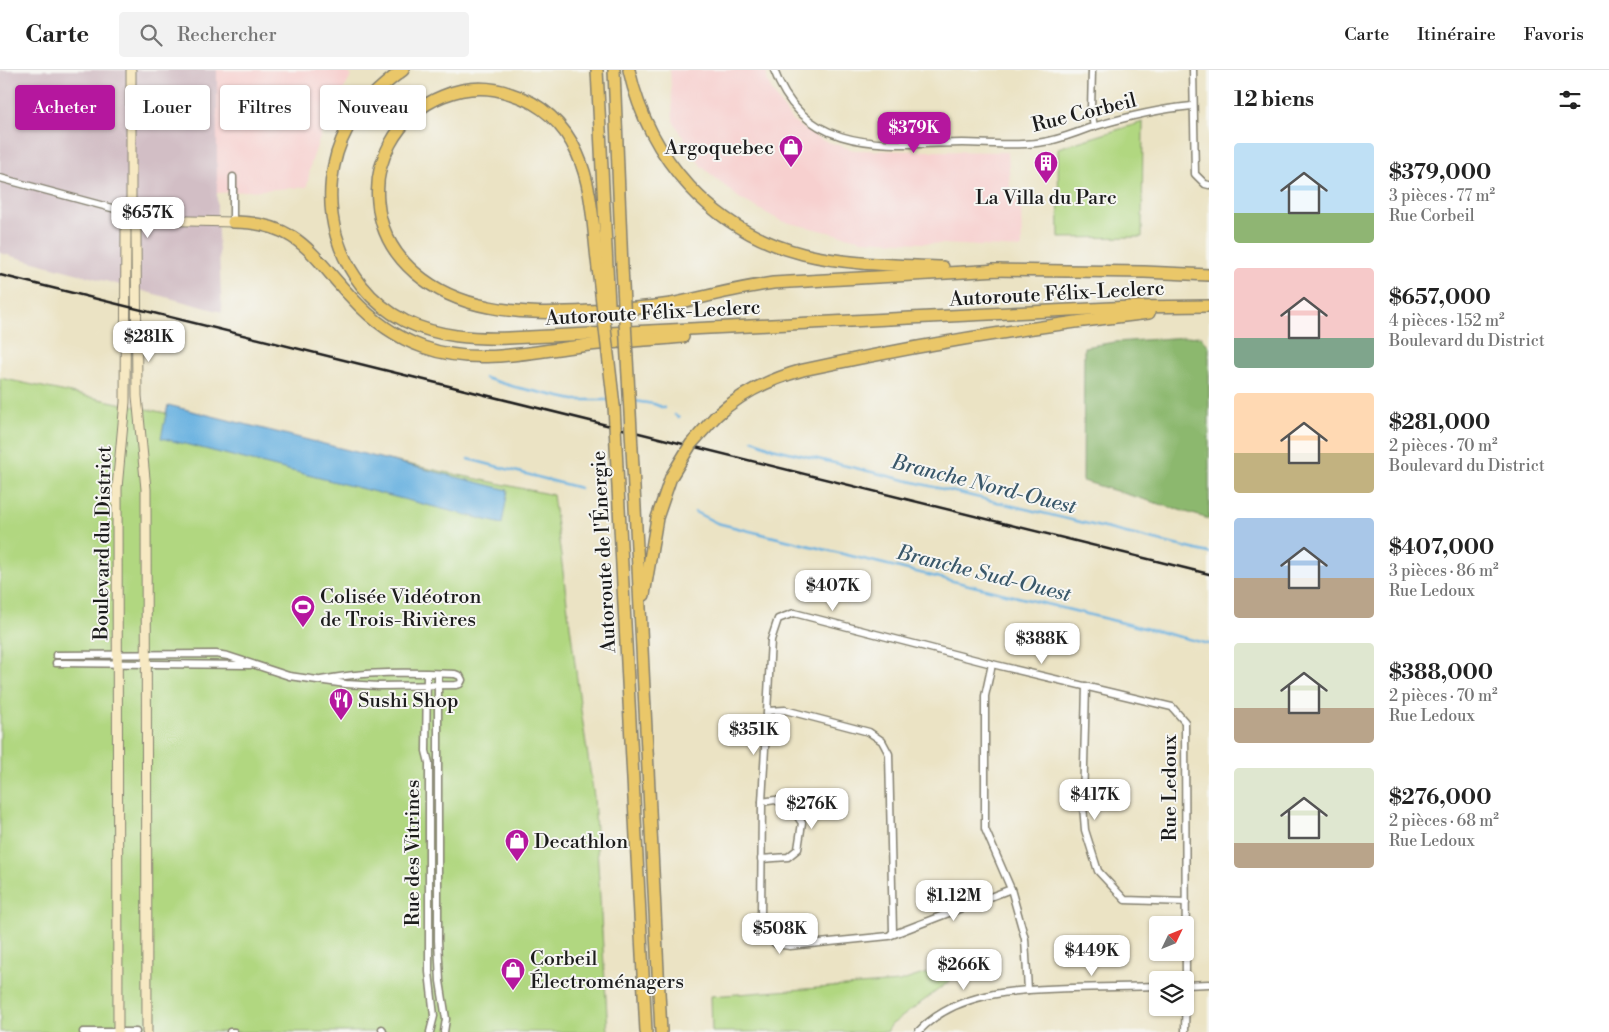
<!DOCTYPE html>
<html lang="fr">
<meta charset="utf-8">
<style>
body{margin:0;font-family:"Libre Bodoni",serif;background:#f2f2f2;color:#222;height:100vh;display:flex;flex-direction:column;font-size:19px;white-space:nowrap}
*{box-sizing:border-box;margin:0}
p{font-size:16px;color:#767676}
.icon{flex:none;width:28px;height:28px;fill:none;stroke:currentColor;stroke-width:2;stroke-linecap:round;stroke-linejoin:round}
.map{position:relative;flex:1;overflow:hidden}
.sheet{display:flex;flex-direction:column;background:#fff;width:400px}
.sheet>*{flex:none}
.top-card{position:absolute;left:15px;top:15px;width:475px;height:45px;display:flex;gap:10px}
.needle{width:32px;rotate:47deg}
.controls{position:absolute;left:1149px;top:846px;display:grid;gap:10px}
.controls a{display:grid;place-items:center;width:45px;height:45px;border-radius:5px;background:#fff;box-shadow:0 1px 4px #0004;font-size:25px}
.price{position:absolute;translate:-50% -42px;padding:0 11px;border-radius:10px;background:#fff;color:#222;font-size:16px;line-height:32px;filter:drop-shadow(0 1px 2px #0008)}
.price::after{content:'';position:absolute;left:50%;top:30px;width:15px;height:11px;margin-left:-8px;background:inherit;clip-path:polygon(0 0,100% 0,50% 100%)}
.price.active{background:#b5179e;color:#fff}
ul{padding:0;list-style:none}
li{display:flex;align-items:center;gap:15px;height:125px;padding:0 25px}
li span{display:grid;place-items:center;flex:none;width:140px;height:100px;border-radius:5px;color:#555}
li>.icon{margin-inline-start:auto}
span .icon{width:60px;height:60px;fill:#fffc;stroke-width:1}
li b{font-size:21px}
h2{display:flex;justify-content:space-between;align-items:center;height:60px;padding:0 25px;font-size:21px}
.chip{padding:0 18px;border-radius:5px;background:#fff;box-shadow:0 1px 4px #0004;font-size:18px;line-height:45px}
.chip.active{background:#b5179e;color:#fff}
header{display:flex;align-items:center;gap:30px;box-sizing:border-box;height:70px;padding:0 25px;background:#fff;border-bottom:1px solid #e0e0e0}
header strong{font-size:24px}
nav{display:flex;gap:28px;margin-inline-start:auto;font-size:18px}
.search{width:350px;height:45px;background:#f2f2f2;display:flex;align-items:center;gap:12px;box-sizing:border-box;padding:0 18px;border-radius:5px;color:#767676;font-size:19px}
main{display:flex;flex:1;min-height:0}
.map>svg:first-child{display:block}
.built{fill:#f7d0cf}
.industrial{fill:#d2bec5}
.green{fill:#b1d780;stroke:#667a4e}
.forest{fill:#8cb86e;stroke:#546a45}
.water{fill:#68b1e0;stroke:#42667e}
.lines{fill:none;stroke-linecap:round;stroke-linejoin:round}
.stream{stroke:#68b1e0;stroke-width:2.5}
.street-casing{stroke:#848070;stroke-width:9}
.secondary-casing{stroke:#848070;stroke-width:11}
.highway-casing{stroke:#848070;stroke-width:14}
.street{stroke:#fff;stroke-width:6}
.secondary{stroke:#f7e9c3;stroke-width:9}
.highway{stroke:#eac769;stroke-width:11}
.rail{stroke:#1c1c1c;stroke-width:2.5}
.highway-bridge-casing{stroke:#848070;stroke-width:14;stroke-linecap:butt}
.highway-bridge{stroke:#eac769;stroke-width:11}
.labels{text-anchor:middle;stroke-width:4;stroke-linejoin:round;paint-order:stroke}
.street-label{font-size:20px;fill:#1c1c1c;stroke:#f6f6f2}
.poi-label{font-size:20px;fill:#1c1c1c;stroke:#f6f6f2;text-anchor:start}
.water-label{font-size:21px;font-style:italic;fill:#3a586a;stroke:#f6f6f2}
</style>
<header>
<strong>Carte</strong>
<div class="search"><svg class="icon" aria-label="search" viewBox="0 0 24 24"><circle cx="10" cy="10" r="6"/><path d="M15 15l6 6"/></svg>Rechercher</div>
<nav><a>Carte</a><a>Itinéraire</a><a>Favoris</a></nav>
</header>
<main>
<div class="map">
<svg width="1209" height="962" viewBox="0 0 1209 962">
<rect width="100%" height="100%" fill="#f6f6f2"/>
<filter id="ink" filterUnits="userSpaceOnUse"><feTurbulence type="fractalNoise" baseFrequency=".02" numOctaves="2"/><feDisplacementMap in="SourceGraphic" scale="10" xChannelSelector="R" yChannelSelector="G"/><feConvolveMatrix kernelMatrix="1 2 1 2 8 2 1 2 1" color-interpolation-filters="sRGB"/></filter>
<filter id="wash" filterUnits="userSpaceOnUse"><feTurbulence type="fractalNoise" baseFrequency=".0096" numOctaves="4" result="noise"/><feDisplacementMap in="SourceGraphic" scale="20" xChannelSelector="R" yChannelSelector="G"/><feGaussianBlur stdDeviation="1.12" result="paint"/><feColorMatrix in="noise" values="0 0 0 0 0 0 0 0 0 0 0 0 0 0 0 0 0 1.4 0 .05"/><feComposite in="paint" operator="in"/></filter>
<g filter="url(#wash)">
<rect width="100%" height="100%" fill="#ebe3c4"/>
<g class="built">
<polygon points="217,0 340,0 352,5 326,50 311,93 307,117 217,123"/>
<polygon points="670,0 766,0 768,13 779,32 793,52 822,70 854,80 1008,82 1011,131 1021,131 1022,178 862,170 781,151 739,128 701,96 673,51"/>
</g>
<polygon class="industrial" points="0,0 217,0 217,144 222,242 0,183"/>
<g class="green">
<polygon points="1143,52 1142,167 1059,168 1058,78"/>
<polygon points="0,308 553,425 581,640 594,727 608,962 0,962"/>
<polygon points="945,897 950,911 891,955 887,962 712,962 711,926 899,912"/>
</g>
<polygon class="forest" points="1200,266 1209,276 1209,449 1083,411 1084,277 1115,272"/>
<polygon class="water" points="168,335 508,420 502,454 161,368"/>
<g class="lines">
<g class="stream">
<polyline points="485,308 515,317 574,330 611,330"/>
<polyline points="634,331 654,334 664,338"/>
<polyline points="675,345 679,347"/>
<polyline points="753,370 772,378 1209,483"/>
<polyline points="468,389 580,418"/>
<polyline points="695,442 717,453 1209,574"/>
</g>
</g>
</g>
<g filter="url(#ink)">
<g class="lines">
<defs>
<g id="street">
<path d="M774,0C805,86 887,74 962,73C990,73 1021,77 1049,71C1062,68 1076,63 1089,58C1122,48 1158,39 1192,36"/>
<polyline points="1092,0 1091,39 1094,57"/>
<polyline points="1193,0 1195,104 1205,114 1209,115"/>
<polyline points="233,107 233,152"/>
<polyline points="0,108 119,140 131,145"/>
<path d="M56,585L216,584L228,586L289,606L346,614L378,616L456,615L460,614L462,610L460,606L455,604C410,602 365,601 321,610"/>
<polyline points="56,593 250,595"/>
<polyline points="992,594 985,626 985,759 1011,819 1025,869 1028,920"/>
<polyline points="427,604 426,681 429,693 429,902 434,946 430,962"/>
<polyline points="438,604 438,870 440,911 446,949 444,962"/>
<polyline points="1086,616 1083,735 1085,760 1098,801 1125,830 1186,832"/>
<polyline points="768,641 785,640 869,662 882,671 889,684 893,862 890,865"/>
<polyline points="761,789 788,787 798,779 802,753 792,738 775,730 762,732"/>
<polyline points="1011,819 889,866 790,876 776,874 766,864 761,846 762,732 771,570 778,549 794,543 992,594 1172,637 1185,652 1186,915 1185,962"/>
<polyline points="1185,915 1209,914"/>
<polyline points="382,959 383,962"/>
<polyline points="83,962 136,962"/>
<polyline points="230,962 234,962"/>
<path d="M918,962C957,920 1019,920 1073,918C1101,917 1129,917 1158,916"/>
</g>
<g id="secondary">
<polyline points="131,145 136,160 137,326 146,419 147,962"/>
<polyline points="131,145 147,150 233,152"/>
<polyline points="118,962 117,418 125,332 126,159 131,145 131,0"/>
</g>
<g id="highway">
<path d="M403,0C381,16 361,34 348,57C311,125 335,215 405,251C438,267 474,269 509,268L1131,237L1209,236"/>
<polyline points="597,0 607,197"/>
<polyline points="614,0 622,197"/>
<path d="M629,0C649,89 713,161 803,184C848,195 897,195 943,197"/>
<path d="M233,152C299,152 312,186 352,228C372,250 395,267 423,277C475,296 529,282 581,276C615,272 649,270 683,267"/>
<path d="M598,198C593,160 593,118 577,83C564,54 541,33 511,24C489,16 465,17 443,26C420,35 402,52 390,74C380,92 376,112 378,132C383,191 435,227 489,237C522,244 556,243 589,241C616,240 644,238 671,234C705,227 738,218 773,213L999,200"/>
<polyline points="992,200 1144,202 1209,205"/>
<polyline points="614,336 615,355"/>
<path d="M716,346C741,323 770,309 803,300C917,275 1033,256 1149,243"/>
<polyline points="633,397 661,962"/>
<polyline points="617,398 646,962"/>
<polyline points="644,525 657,448 671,407"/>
</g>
</defs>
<use href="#street" class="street-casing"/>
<use href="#secondary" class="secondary-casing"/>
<use href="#highway" class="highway-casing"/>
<use href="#street" class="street"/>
<use href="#secondary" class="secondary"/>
<use href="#highway" class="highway"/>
<polyline class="rail" points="0,205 1209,504"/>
<defs>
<g id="highway-bridge">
<polyline points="607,197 609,234"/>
<polyline points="622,197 633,397"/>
<polyline points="598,198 614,336"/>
<polyline points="615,355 617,398"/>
<polyline points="671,407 691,374 716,346"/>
</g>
</defs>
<use href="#highway-bridge" class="highway-bridge-casing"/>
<use href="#highway-bridge" class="highway-bridge"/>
</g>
</g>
<defs>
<symbol id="shop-pin" viewBox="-11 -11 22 30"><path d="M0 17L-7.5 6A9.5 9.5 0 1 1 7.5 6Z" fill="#b5179e" stroke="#f6f6f2"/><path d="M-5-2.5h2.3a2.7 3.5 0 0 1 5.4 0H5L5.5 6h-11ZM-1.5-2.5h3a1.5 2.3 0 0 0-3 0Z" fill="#fff"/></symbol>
<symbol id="building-pin" viewBox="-11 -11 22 30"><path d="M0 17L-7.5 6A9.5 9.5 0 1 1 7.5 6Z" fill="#b5179e" stroke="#f6f6f2"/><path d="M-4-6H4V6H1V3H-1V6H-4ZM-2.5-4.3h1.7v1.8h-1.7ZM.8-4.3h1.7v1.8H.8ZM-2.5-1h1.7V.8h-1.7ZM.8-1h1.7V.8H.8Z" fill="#fff"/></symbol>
<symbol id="stadium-pin" viewBox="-11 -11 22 30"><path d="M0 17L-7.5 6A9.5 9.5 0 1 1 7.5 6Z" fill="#b5179e" stroke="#f6f6f2"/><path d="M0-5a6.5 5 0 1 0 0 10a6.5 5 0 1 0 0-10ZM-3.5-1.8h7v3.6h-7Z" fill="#fff"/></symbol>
<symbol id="restaurant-pin" viewBox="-11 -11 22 30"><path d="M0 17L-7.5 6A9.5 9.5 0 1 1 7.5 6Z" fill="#b5179e" stroke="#f6f6f2"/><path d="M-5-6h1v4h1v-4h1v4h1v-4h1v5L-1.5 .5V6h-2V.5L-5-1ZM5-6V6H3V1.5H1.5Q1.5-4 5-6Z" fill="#fff"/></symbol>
</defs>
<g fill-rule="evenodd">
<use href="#shop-pin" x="777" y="63" width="28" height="38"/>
<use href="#building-pin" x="1032" y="79" width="28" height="38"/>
<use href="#stadium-pin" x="289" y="523" width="28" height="38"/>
<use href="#restaurant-pin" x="327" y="616" width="28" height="38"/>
<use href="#shop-pin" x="503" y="757" width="28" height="38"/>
<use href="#shop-pin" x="499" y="886" width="28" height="38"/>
</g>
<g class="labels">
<g class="street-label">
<text transform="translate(1084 42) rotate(-14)" y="7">Rue Corbeil</text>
<text transform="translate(1057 223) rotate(-3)" y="7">Autoroute Félix-Leclerc</text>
<text transform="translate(653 242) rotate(-3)" y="7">Autoroute Félix-Leclerc</text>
<text transform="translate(102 473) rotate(-89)" y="7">Boulevard du District</text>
<text transform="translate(603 482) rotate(-93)" y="7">Autoroute de l'Énergie</text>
<text transform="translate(1169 718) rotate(-90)" y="7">Rue Ledoux</text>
<text transform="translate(412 783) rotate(-90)" y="7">Rue des Vitrines</text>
</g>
<g class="poi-label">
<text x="774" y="84" text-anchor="end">Argoquebec</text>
<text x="1046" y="134" text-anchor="middle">La Villa du Parc</text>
<text x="320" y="533">Colisée Vidéotron<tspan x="320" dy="23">de Trois-Rivières</tspan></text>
<text x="358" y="637">Sushi Shop</text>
<text x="534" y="778">Decathlon</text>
<text x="530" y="895">Corbeil<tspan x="530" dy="23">Électroménagers</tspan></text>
</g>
<g class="water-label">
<text transform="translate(984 414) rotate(14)" y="7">Branche Nord-Ouest</text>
<text transform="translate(984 503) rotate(14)" y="7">Branche Sud-Ouest</text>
</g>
</g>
</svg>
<div class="controls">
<a><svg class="needle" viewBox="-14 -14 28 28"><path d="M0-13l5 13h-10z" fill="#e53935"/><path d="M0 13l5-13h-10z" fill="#767676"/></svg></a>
<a><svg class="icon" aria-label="layers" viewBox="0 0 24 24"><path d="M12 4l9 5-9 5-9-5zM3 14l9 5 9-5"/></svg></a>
</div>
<b class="price active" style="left:914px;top:84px">$379K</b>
<b class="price" style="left:148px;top:169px">$657K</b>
<b class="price" style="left:149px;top:293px">$281K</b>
<b class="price" style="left:833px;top:542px">$407K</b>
<b class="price" style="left:1042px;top:595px">$388K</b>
<b class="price" style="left:754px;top:686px">$351K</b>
<b class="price" style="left:1095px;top:751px">$417K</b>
<b class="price" style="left:812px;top:760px">$276K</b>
<b class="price" style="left:954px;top:852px">$1.12M</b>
<b class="price" style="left:780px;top:885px">$508K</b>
<b class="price" style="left:1092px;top:907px">$449K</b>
<b class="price" style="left:964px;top:921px">$266K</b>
<div class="top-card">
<a class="chip active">Acheter</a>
<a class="chip">Louer</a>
<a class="chip">Filtres</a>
<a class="chip">Nouveau</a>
</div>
</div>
<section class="sheet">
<h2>12 biens<svg class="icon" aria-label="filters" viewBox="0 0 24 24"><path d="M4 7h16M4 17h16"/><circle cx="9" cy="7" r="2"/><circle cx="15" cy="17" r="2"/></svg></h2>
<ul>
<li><span style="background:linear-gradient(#bfe0f5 70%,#8fb573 0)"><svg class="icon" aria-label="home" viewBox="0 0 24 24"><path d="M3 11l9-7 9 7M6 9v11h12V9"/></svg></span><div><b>$379,000</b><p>3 pièces · 77 m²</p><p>Rue Corbeil</p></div></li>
<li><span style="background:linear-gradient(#f6c9c9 70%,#7fa58c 0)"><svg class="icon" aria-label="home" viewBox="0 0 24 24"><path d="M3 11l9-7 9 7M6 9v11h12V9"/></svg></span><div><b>$657,000</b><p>4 pièces · 152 m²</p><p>Boulevard du District</p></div></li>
<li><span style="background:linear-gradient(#ffd9b3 60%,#c2b280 0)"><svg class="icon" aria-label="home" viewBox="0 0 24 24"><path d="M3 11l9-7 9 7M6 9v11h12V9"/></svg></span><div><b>$281,000</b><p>2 pièces · 70 m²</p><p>Boulevard du District</p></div></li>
<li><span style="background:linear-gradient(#a9c7e8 60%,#b9a48a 0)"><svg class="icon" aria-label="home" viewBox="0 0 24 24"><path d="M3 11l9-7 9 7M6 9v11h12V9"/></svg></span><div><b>$407,000</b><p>3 pièces · 86 m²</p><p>Rue Ledoux</p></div></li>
<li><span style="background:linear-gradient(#dfe7d0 65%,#b9a48a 0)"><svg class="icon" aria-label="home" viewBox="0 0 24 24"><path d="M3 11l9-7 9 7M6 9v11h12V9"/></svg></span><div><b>$388,000</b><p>2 pièces · 70 m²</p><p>Rue Ledoux</p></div></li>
<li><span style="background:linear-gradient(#dfe7d0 75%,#b9a48a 0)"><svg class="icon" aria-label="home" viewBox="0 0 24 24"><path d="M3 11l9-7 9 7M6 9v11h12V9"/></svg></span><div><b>$276,000</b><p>2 pièces · 68 m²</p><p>Rue Ledoux</p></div></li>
</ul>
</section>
</main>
